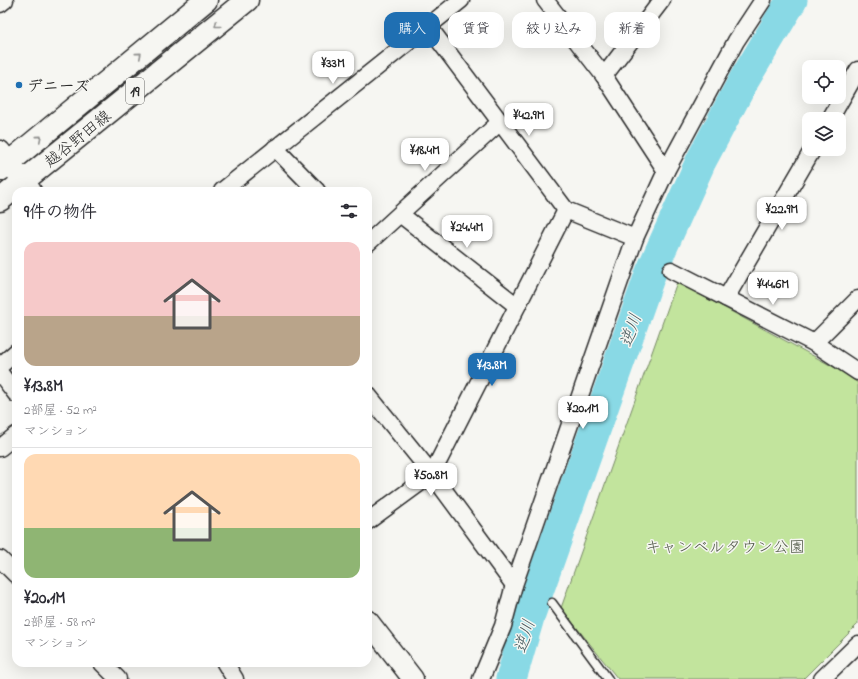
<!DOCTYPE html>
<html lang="ja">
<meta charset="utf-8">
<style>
body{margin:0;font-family:"Indie Flower","Klee One",sans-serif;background:#f7f7f7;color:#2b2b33;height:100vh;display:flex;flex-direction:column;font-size:15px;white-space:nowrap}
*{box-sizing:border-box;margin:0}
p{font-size:13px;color:#7c7c81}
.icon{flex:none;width:22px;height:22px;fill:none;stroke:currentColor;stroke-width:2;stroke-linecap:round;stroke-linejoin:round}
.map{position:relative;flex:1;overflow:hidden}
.drawer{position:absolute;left:12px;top:187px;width:360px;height:480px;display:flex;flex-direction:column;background:#fff;border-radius:12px;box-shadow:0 4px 16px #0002}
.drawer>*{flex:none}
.guide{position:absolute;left:384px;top:12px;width:380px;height:36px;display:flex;gap:8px}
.fabs{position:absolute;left:802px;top:60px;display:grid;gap:8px}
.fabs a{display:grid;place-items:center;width:44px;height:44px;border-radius:8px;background:#fff;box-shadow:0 4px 16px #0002;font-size:20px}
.price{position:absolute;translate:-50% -34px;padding:0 9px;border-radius:8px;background:#fff;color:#222;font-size:13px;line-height:26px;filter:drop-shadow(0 1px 2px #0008)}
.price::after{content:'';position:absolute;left:50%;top:24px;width:12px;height:9px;margin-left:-6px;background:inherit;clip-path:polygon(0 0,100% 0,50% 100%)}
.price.selected{background:#1f6fb2;color:#fff}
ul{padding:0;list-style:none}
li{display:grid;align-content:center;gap:8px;height:212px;padding:0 12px}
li+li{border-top:1px solid #e1e1e2}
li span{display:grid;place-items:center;height:124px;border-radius:12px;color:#555}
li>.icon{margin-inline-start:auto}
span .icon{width:72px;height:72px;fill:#fffc;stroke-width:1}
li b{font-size:17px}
h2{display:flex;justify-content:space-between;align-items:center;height:48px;padding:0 12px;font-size:17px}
.chip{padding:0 14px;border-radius:12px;background:#fff;box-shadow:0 4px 16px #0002;font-size:14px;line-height:36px}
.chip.selected{background:#1f6fb2;color:#fff}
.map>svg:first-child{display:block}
.green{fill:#c2e49d;stroke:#768864}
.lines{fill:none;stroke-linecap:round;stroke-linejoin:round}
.river{stroke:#89d9e5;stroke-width:31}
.service-casing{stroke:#2b2b2b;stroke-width:11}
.minor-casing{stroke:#2b2b2b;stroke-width:19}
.tertiary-casing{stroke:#2b2b2b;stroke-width:23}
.primary-casing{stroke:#2b2b2b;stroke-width:25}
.service{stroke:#f6f6f2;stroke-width:8}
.minor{stroke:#f6f6f2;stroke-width:16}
.tertiary{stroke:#f6f6f2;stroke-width:20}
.primary{stroke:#f6f6f2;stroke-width:22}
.oneway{stroke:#90908e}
.poi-dot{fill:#1f6fb2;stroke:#f6f6f2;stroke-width:1.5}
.labels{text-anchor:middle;stroke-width:3;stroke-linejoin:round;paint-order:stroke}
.shield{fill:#f6f6f2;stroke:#686867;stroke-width:1}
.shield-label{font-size:15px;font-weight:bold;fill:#2b2b2b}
.poi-label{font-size:16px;font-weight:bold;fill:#2b2b2b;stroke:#f6f6f2;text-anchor:start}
.street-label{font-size:16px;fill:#2b2b2b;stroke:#f6f6f2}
.park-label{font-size:16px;fill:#515948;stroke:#f6f6f2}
.water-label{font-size:17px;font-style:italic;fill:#42565a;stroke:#f6f6f2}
</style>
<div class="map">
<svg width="858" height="679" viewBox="0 0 858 679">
<rect width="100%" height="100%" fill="#f6f6f2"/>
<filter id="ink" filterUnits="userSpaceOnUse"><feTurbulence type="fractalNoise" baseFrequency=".025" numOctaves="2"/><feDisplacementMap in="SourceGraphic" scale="8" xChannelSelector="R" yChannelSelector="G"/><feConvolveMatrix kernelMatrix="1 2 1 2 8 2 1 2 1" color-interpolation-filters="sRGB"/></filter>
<g filter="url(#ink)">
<polygon class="green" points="677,282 841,371 858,383 858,624 803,679 618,679 561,608"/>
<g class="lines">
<polyline class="river" points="511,679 530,614 651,272 701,161 744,80 792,0"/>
<defs>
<polyline id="service" points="552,603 608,679"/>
<g id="minor">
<polyline points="545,0 604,76 666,171"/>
<polyline points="0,4 5,0"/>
<polyline points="429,27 566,210 635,238"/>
<polyline points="604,76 662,0"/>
<polyline points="830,119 858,70"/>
<polyline points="275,148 317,191"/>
<polyline points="222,191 461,0"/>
<polyline points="400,214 517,306"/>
<polyline points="368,243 500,122"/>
<polyline points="671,270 814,343 858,372"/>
<polyline points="726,298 813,149"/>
<polyline points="814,343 858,299"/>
<polyline points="0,366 16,352"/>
<polyline points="0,373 16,394"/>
<polyline points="368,395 432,474 514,585"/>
<polyline points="0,448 16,435"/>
<polyline points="368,521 432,474 566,210"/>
<polyline points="0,559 16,575"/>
<polyline points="102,663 118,679"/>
<polyline points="225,663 235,679"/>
<polyline points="481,679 503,626 514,585 635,238 666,171 736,41 763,0"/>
<polyline points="822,679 858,644"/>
</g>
<g id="tertiary">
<polyline points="0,151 31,191"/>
<polyline points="368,621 413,679"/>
</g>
<g id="primary">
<polyline points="0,170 206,0"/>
<polyline points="0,200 247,0"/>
</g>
</defs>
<use href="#service" class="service-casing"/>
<use href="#minor" class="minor-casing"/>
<use href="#tertiary" class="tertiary-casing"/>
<use href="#primary" class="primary-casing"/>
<use href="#service" class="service"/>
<use href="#minor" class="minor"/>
<use href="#tertiary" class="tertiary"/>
<use href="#primary" class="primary"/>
</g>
<defs><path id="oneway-chevron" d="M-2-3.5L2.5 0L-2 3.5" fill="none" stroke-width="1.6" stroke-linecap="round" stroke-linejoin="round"/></defs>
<g class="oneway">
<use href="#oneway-chevron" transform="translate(217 25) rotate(141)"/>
<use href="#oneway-chevron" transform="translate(139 55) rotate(-40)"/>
<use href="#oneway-chevron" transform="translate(39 138) rotate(-40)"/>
</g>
</g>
<circle class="poi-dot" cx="19" cy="85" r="4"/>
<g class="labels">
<rect class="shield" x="126" y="78" width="18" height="26" rx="3"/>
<g class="shield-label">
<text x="135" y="96">19</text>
</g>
<g class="poi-label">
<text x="27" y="91">デニーズ</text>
</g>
<g class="street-label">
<text transform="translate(77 138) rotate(-39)" y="6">越谷野田線</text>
</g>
<g class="park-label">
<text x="725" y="552">キャンベルタウン公園</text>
</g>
<g class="water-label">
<text transform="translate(630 330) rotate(-71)" y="6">逆川</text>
<text transform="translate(524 636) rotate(-73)" y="6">逆川</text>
</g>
</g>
</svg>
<div class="fabs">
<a><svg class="icon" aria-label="locate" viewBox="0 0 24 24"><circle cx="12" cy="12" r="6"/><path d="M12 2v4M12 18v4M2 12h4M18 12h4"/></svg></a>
<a><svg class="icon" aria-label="layers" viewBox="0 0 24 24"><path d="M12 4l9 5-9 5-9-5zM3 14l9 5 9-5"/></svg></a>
</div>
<b class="price" style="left:333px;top:85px">¥33M</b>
<b class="price" style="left:529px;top:137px">¥42.9M</b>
<b class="price" style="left:425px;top:172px">¥18.4M</b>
<b class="price" style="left:782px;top:231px">¥22.9M</b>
<b class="price" style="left:467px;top:249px">¥24.4M</b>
<b class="price" style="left:773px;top:306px">¥44.6M</b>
<b class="price selected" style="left:492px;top:387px">¥13.8M</b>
<b class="price" style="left:583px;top:430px">¥20.1M</b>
<b class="price" style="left:431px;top:497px">¥50.8M</b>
<div class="guide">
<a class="chip selected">購入</a>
<a class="chip">賃貸</a>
<a class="chip">絞り込み</a>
<a class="chip">新着</a>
</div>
<section class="drawer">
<h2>9件の物件<svg class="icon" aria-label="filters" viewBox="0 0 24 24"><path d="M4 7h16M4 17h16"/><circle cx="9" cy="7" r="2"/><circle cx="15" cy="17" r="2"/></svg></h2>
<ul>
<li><span style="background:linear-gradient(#f6c9c9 60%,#b9a48a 0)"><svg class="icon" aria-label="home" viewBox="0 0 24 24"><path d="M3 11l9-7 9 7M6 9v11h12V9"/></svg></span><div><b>¥13.8M</b><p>2部屋 · 52 m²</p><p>マンション</p></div></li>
<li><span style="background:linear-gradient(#ffd9b3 60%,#8fb573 0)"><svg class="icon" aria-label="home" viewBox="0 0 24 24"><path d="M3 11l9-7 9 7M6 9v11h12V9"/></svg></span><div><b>¥20.1M</b><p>2部屋 · 58 m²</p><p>マンション</p></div></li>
</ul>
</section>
</div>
